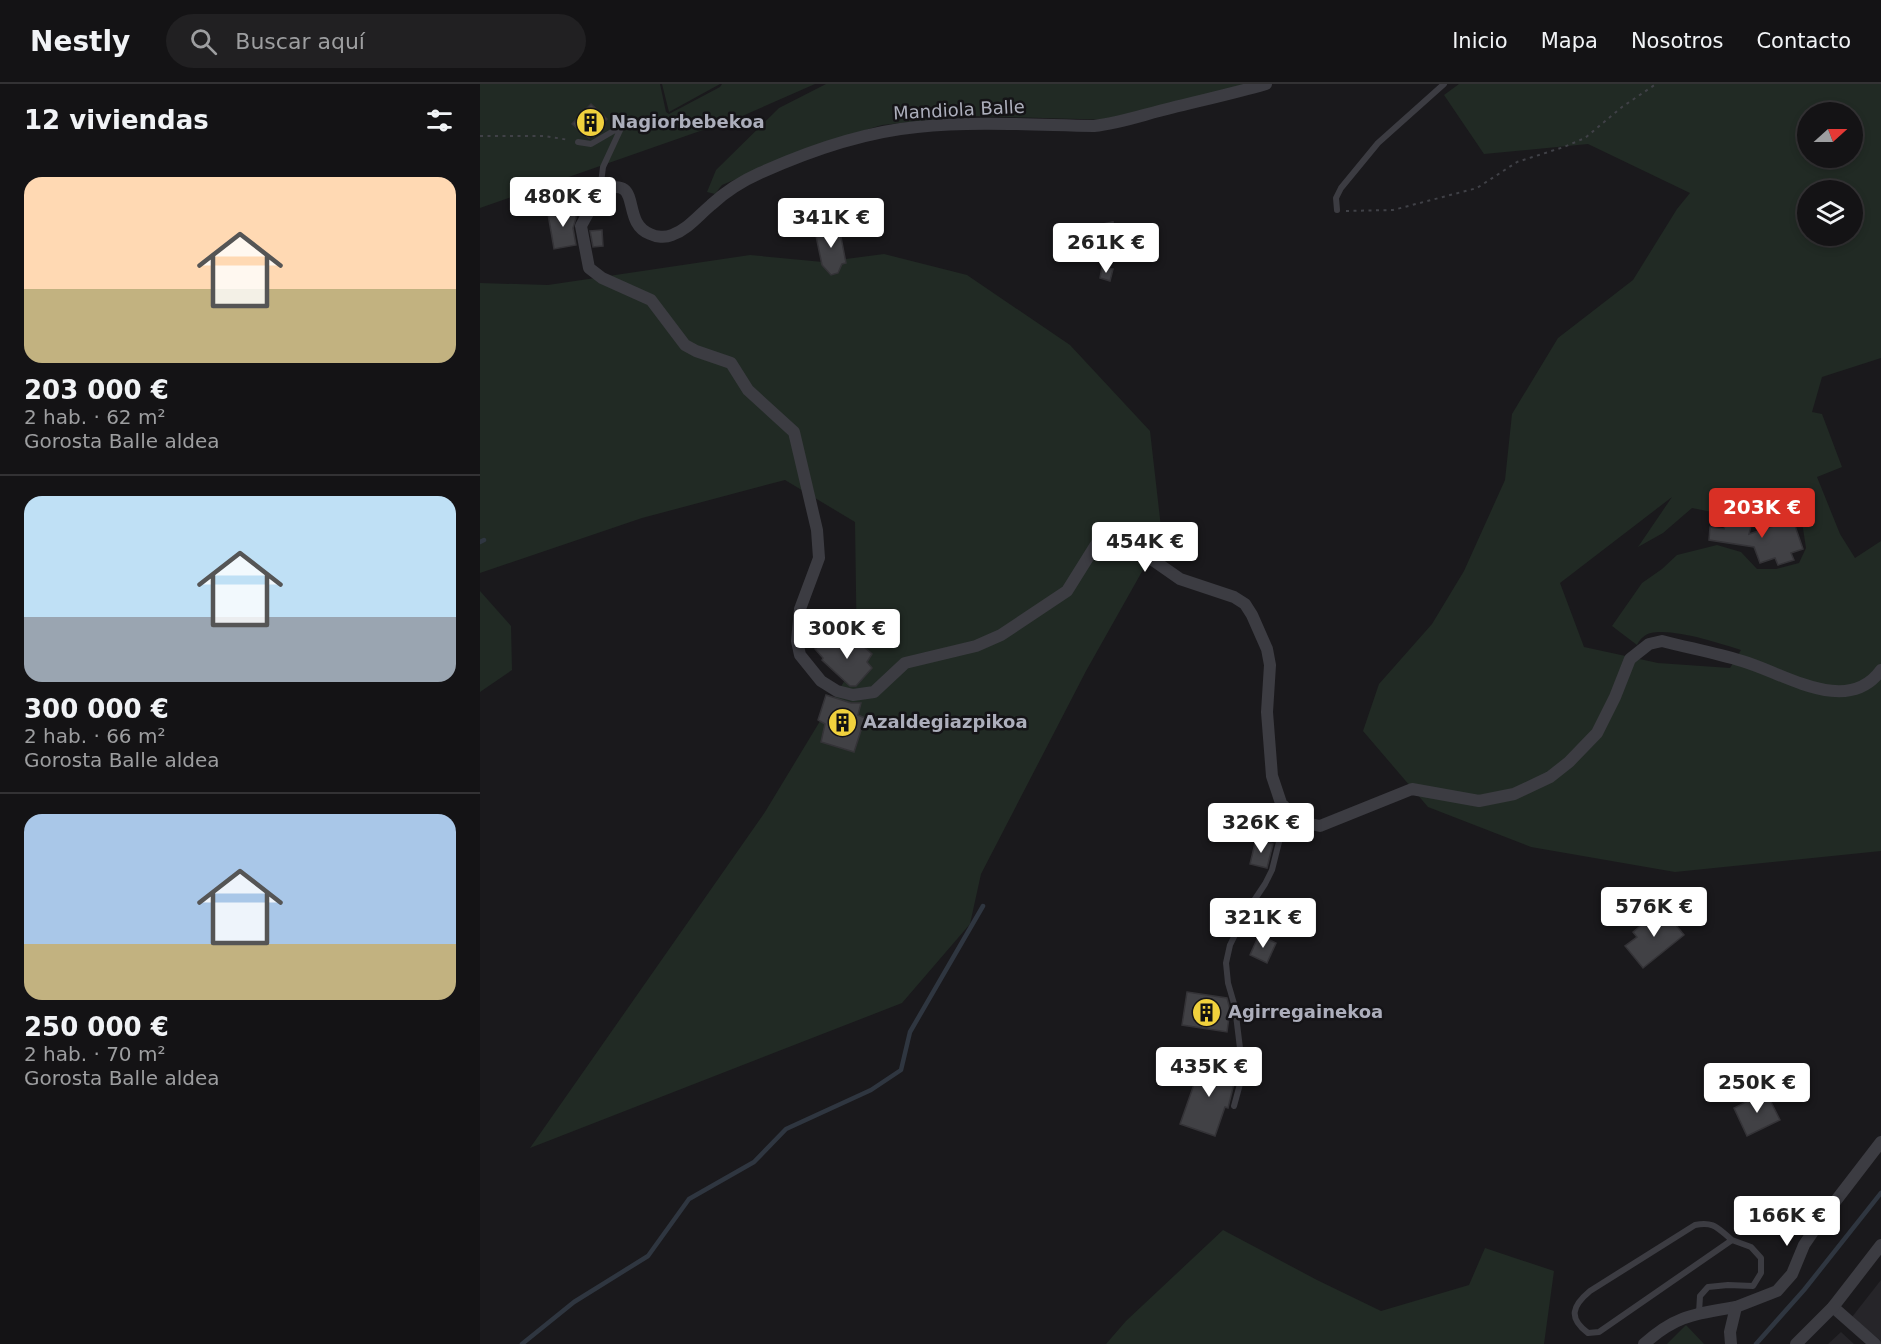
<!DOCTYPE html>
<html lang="es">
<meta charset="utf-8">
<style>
body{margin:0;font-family:"DejaVu Sans",sans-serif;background:#212022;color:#f1f3f6;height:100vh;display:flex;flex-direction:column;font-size:22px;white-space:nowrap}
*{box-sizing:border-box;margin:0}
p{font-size:20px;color:#9d9ea0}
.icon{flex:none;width:33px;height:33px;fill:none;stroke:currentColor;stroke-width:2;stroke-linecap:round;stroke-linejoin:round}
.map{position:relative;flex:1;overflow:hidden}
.details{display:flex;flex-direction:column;background:#141315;width:480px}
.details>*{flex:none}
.needle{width:39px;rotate:69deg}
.buttons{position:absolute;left:1317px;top:18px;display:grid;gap:12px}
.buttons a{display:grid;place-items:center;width:66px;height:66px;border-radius:50%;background:#141315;box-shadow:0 3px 9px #0003,0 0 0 2px #333234;font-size:30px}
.price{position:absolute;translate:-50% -51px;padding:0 14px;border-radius:6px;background:#fff;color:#222;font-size:20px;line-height:39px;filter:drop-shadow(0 2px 3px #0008)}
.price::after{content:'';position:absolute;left:50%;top:36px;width:18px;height:14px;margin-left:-9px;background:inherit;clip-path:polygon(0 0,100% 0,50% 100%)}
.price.active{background:#d93025;color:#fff}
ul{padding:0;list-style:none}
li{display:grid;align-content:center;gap:12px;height:318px;padding:0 24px}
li+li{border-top:2px solid #333234}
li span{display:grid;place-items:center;height:186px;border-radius:18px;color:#555}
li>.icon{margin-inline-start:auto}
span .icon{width:108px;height:108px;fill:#fffc;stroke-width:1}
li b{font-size:26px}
h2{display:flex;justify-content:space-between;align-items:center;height:72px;padding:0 24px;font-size:26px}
header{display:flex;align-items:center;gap:36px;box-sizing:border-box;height:84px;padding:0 30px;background:#141315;border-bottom:2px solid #333234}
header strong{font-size:28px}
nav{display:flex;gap:33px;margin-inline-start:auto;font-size:21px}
.search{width:420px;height:54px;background:#212022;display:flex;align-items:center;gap:15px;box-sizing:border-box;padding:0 21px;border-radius:33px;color:#9d9ea0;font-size:22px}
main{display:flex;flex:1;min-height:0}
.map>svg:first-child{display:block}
.built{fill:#262529}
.green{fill:#212a24;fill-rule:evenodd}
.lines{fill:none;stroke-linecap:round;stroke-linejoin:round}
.stream{stroke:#2f3640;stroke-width:4.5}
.building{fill:#414145;stroke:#343337;stroke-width:1.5}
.path{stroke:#404147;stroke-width:2;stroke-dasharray:3 4.5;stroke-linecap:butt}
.lane{stroke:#3c3c42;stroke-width:6}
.street{stroke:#3c3c42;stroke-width:12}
.labels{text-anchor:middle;stroke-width:5;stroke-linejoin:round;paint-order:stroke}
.street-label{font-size:18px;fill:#acaebb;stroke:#151417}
.poi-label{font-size:18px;font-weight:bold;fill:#acaebb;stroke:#151417;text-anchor:start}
</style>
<header>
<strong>Nestly</strong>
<div class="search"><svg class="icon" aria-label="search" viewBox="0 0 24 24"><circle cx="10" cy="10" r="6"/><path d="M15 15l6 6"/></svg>Buscar aquí</div>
<nav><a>Inicio</a><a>Mapa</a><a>Nosotros</a><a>Contacto</a></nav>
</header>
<main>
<section class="details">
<h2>12 viviendas<svg class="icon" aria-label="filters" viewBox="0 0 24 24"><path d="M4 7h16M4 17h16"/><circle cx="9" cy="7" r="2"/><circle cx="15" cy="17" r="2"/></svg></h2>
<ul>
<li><span style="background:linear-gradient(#ffd9b3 60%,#c2b280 0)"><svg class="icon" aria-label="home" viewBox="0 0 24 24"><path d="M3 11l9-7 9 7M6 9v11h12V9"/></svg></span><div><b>203 000 €</b><p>2 hab. · 62 m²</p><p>Gorosta Balle aldea</p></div></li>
<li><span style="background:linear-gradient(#bfe0f5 65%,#9aa5b1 0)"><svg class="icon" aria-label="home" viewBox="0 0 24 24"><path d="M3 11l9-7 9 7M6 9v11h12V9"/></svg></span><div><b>300 000 €</b><p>2 hab. · 66 m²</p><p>Gorosta Balle aldea</p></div></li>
<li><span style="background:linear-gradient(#a9c7e8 70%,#c2b280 0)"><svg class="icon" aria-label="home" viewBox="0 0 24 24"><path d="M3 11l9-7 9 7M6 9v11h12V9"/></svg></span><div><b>250 000 €</b><p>2 hab. · 70 m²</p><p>Gorosta Balle aldea</p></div></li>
</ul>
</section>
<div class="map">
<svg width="1401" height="1260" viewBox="0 0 1401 1260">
<rect width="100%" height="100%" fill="#1a191c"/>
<g class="built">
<polygon points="1401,1196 1401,1257 1372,1233"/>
<polygon points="1361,1248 1374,1260 1348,1260"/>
</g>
<g class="green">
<polygon points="0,0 180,0 186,28 189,30 240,3 242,0 335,0 260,33 0,124"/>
<polygon points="182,0 240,0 189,28"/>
<polygon points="346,0 766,0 635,36 489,32 402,41 339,60 242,101 235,110 227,108 236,86 299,24"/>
<path d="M979,0H1401V274L1342,293L1332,328L1342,330L1362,383L1337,393L1360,450L1375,474L1401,457V767L1195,788L1051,763L948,723L883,647L899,600L952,540L984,487L1025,396L1032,330L1078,254L1153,196L1197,125L1210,109L1108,60L1004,70L964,11ZM1328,28H1372V74H1328ZM1328,106H1372V152H1328ZM1192,413L1158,463L1183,449L1212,424L1267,435L1292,433L1308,414L1322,438L1326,464L1319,479L1296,485H1277L1261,468L1237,461L1197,471L1182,485L1162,499L1132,542L1157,561C1160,555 1165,550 1171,549C1193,544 1239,559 1261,566L1250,584L1178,579L1104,563L1080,499Z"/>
<polygon points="404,170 487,191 590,261 670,347 682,452 606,587 501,790 490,840 422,919 50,1064 285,728 377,576 375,438 305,396 162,434 0,489 0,199 68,201 270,171 343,178"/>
<polygon points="0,507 31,542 32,586 0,608"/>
<polygon points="743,1146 837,1196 901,1227 989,1201 1005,1164 1074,1187 1064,1260 626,1260 646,1237"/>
<polygon points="1206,1241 1224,1260 1187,1260"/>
</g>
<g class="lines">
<g class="stream">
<polyline points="0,458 4,456"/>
<polyline points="42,1260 94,1218 168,1172 209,1115 274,1078 306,1045 391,1006 421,986 430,948 503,822"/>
<polyline points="1276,1260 1324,1206 1401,1109"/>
</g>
</g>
<g class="building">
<polygon points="111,20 127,35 109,54 92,40"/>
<polygon points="95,125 96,134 93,144 96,161 74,165 68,130"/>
<polygon points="633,138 638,167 600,170 601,165 583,168 579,149"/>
<polygon points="359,143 366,179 362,180 358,189 351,191 342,181 335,147"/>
<polygon points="122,146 123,162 113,163 110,147"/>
<polygon points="622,183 633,185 630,197 620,194"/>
<polygon points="1306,431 1309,437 1313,436 1323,465 1311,469 1314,476 1298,481 1295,474 1280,479 1274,463 1229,456 1230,443 1244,445 1247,435 1272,438 1269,450 1297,441 1295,434"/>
<polygon points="365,552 373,558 375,555 392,570 387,578 392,584 376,602 370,602 342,576 343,574 335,565 350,555 355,562"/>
<polygon points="346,611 371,619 381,619 378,631 385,634 374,668 341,658 345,640 338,636"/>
<polygon points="776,755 793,760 787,784 770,780"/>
<polygon points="1182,824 1204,851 1163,884 1145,862 1157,853 1153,848"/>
<polygon points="779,851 796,859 787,879 770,871"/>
<polygon points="707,908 747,914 750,926 747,948 702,941"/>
<polygon points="723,975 757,987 748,1024 745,1023 735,1052 700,1040"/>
<polygon points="1286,1008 1300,1036 1267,1052 1254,1024"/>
</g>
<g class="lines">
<g class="path">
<polyline points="0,52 65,52 89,56"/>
<polyline points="866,127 913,126 997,104 1037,78 1084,63 1105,54 1142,23 1176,0"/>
</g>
<g class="lane">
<polyline points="98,58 111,60 142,42 123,83 120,107"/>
<polyline points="857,126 856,114 861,104 898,59 964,0"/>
<polyline points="754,1022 763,989 755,923 748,899 746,879 750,861 767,827 785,800 792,786 801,750 813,732"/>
<path d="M1219,1229L1220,1212L1228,1203L1248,1201L1273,1202L1281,1189V1174L1271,1163L1252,1156L1119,1248L1108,1249C1088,1234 1092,1222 1110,1207L1215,1141C1235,1137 1238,1145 1252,1156"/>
</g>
<g class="street">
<path d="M786,0C755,9 723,16 691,24C665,30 641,39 614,42C555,41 496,37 437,43C384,48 329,67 280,89C262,97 246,107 231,121C218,132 208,145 192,151C185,154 176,153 170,150C139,138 165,89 120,107L101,142L109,184L122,194L171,216L205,261L216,267L251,279L268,306L314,348L337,446L339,474L320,525L317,557L320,571L341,597L357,607L373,611L394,608L425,579L496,562L521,551L587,507L617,459L627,452L640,453L700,495L754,513L765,520L772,531L787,565L790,581L787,628L792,692L801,719L813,732L826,739L840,742L932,705L999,717L1034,710L1070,693L1089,678L1117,649L1135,613L1150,575L1169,560L1182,557C1209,564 1236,569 1262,577C1304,589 1367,633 1401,586"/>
<polyline points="1353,1223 1395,1260"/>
<path d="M1164,1260C1196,1231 1215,1230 1256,1223"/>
<polyline points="1251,1260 1250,1248 1256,1223 1297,1207 1312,1190 1324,1161 1341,1136 1401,1058"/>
<polyline points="1316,1260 1353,1223 1401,1161"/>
</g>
</g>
<defs>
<symbol id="building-disc" viewBox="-11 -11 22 22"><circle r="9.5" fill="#f0d13d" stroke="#151417"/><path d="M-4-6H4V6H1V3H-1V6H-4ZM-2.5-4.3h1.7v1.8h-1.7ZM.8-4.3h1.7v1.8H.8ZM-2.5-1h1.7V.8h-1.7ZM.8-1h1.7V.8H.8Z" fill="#111"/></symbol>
</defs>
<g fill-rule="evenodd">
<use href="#building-disc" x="94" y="22" width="33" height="33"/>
<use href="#building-disc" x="346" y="622" width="33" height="33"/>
<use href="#building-disc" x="710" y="912" width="33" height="33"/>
</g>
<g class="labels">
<g class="street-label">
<text transform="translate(479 26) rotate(-3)" y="6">Mandiola Balle</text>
</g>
<g class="poi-label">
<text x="131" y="44">Nagiorbebekoa</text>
<text x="383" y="644">Azaldegiazpikoa</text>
<text x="748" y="934">Agirregainekoa</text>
</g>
</g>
</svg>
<div class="buttons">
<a><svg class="needle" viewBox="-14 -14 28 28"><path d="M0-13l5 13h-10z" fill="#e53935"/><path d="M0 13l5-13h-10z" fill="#9d9ea0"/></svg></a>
<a><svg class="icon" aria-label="layers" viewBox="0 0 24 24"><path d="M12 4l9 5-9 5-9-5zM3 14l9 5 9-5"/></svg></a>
</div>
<b class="price" style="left:83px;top:144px">480K €</b>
<b class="price" style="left:351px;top:165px">341K €</b>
<b class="price" style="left:626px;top:190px">261K €</b>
<b class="price active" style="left:1282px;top:455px">203K €</b>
<b class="price" style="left:665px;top:489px">454K €</b>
<b class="price" style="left:367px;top:576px">300K €</b>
<b class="price" style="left:781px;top:770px">326K €</b>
<b class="price" style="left:1174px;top:854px">576K €</b>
<b class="price" style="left:783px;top:865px">321K €</b>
<b class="price" style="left:729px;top:1014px">435K €</b>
<b class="price" style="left:1277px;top:1030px">250K €</b>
<b class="price" style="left:1307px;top:1163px">166K €</b>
</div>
</main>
